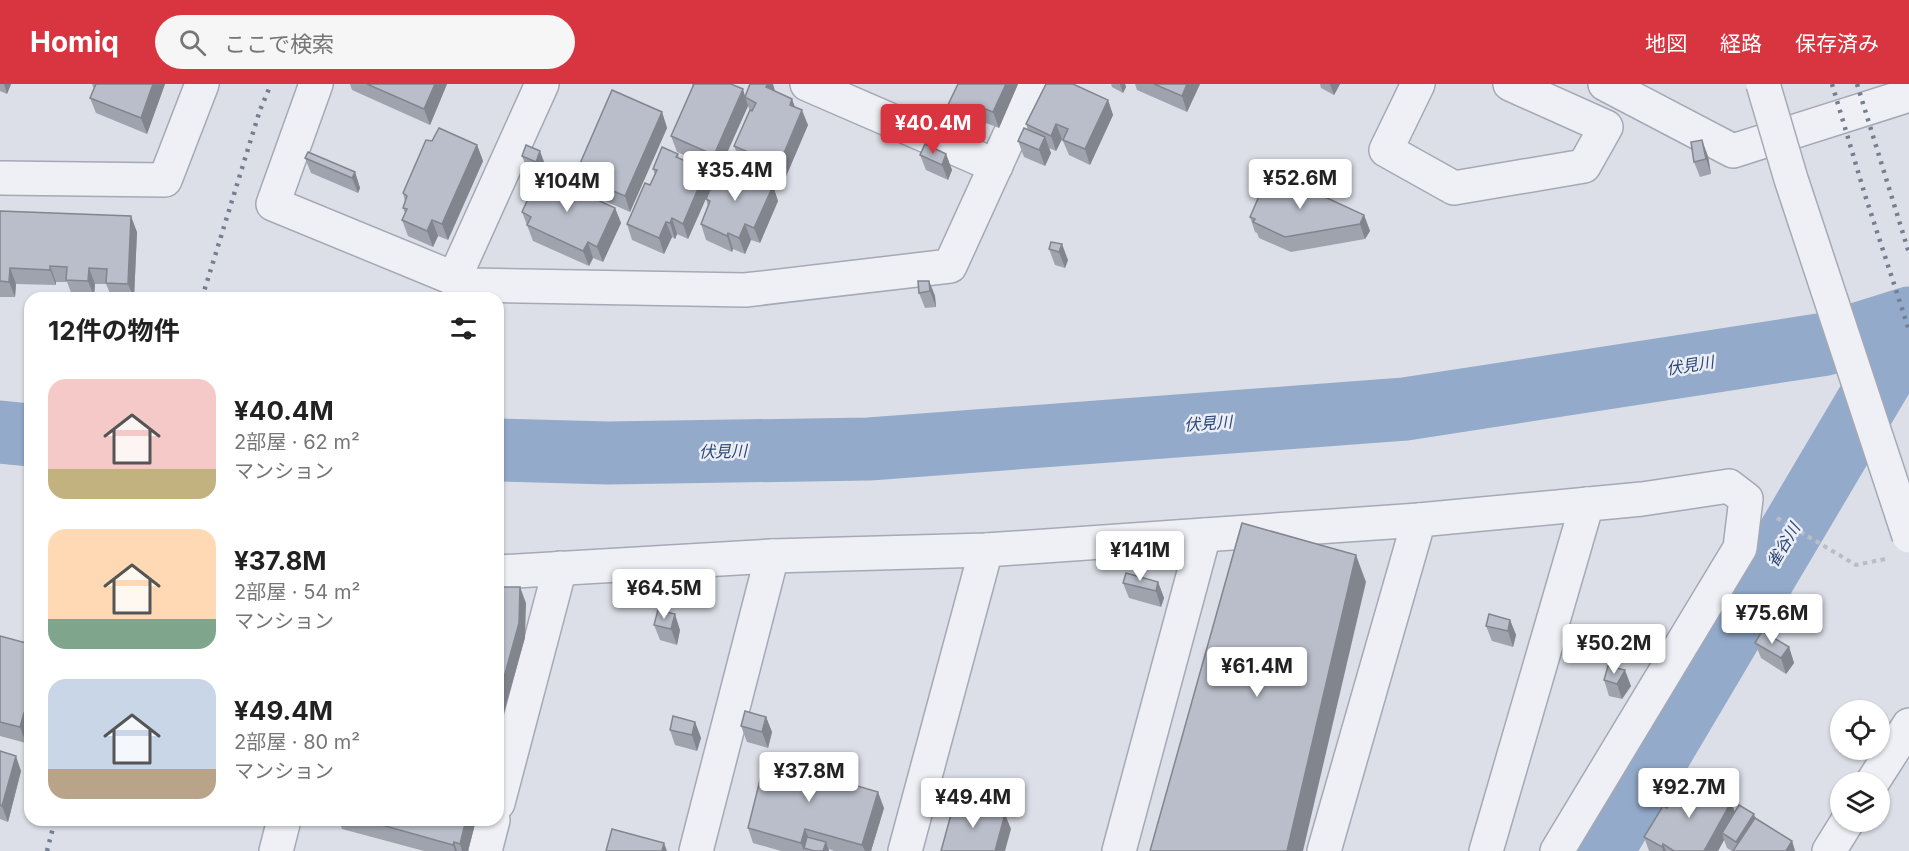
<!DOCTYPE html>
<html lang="ja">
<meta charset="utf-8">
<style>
body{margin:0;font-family:Inter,"Noto Sans JP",sans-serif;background:#f6f6f6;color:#222;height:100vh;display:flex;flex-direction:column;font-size:22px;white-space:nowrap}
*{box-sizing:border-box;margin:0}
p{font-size:20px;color:#767676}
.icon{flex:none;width:33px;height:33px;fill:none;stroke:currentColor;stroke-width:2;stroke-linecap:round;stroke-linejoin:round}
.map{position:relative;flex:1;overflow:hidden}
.sheet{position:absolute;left:24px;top:208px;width:480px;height:534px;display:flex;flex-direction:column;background:#fff;border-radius:18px;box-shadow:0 2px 4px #0004}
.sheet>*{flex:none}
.tools{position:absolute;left:1830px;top:616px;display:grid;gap:12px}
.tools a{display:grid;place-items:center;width:60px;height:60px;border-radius:50%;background:#fff;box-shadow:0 2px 4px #0004;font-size:30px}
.price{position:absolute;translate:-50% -51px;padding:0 14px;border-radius:6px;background:#fff;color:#222;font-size:20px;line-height:39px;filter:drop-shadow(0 2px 3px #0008)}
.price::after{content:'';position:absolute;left:50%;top:36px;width:18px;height:14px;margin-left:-9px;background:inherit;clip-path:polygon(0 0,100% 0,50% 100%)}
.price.selected{background:#d83541;color:#fff}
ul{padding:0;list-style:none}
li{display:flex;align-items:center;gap:18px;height:150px;padding:0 24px}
li span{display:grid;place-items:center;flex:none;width:168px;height:120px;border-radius:18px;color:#555}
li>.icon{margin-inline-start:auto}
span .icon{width:72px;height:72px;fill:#fffc;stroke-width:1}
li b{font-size:26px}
h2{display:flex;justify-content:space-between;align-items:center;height:72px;padding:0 24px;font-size:26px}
header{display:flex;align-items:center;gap:36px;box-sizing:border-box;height:84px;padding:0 30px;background:#d83541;color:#fff}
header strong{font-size:28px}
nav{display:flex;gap:33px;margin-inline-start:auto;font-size:21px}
.search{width:420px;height:54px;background:#f6f6f6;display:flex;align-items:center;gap:15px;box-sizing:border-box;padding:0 21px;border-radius:33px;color:#767676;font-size:22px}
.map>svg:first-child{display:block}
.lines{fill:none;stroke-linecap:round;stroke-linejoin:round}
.river{stroke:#93aacb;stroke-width:63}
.minor-casing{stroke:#a5a9b5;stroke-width:36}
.path{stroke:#babdc6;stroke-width:4;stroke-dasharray:4.5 4.5;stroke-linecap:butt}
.minor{stroke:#eff0f5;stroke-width:33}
.rail{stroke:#747d92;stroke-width:4.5;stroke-dasharray:3 6;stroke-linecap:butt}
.minor-bridge-casing{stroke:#a5a9b5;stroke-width:36;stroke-linecap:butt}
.minor-bridge{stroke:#eff0f5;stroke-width:33}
.wall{fill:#9fa3ae}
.shaded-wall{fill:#82858d}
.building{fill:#b9beca;stroke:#82858d;stroke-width:1.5}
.labels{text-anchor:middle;stroke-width:5;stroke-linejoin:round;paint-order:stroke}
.water-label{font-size:16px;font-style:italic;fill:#2c4775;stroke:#ebeef5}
</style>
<header>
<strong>Homiq</strong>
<div class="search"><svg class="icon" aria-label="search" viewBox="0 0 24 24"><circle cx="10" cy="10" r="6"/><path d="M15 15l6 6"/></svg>ここで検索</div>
<nav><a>地図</a><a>経路</a><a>保存済み</a></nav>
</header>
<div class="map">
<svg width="1909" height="767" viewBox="0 0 1909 767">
<rect width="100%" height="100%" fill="#dcdfe7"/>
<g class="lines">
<g class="river">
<polyline points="0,348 30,351"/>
<polyline points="498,366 608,369 869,365 1405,325 1826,260 1909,234"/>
<polyline points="1602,767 1909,248"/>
</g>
<defs>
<g id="minor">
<polyline points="316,0 273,120 470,201 745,206 950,182 1033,0"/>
<polyline points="807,0 996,82"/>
<polyline points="1418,0 1386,66 1454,104 1584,82 1606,43 1510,0"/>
<polyline points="1605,0 1733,67 1909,11"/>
<polyline points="0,94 165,96 202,0"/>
<polyline points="454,195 542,0"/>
<polyline points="498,488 772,472"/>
<polyline points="1872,699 1909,641"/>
<polyline points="498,719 560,484"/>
<polyline points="276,767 284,736"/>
<polyline points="485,767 493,736"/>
<polyline points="696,767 772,472 986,466 1419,436 1642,415 1729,402 1746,415 1740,464 1557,767"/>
<polyline points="905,767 986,466"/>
<polyline points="1119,767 1204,451"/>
<polyline points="1324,767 1419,436"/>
<polyline points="1486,767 1587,420"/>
<polyline points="1829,767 1847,738"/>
</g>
</defs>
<use href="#minor" class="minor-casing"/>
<polyline class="path" points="1777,434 1856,481 1885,475"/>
<use href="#minor" class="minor"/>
<g class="rail">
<polyline points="1832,0 1865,111 1909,246"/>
<polyline points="1857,0 1909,169"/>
<polyline points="202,214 260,26 271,0"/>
<polyline points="47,767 55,736"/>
</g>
<defs>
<polyline id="minor-bridge" points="1763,0 1791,95 1909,452"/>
</defs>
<use href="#minor-bridge" class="minor-bridge-casing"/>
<use href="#minor-bridge" class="minor-bridge"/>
</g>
<g class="wall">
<polygon points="0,0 11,0 7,10 0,7"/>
<polygon points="92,0 165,0 147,50 96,29 90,14 94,5"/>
<polygon points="350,0 447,0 430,41 352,6"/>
<polygon points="692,0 731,0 745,12 775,7 795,23 808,41 784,97 740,77 734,62 750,27 748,22 721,83 736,88 773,102 778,117 760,159 751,156 745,170 733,165 732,168 706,156 701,140 708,122 706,115 719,86 677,68 671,52 693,3"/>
<polygon points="958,0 1018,0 999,44 986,39 981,49 971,44 970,47 952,39 947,23"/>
<polygon points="1111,0 1125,0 1126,3 1123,9 1112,3"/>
<polygon points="1135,0 1200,0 1187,28 1137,6"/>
<polygon points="1320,0 1340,0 1334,11 1321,4"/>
<polygon points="1108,16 1113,31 1090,81 1069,71 1062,55 1056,67 1049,64 1051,69 1045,82 1024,73 1018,57 1028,46 1026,40"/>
<polygon points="662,28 667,44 630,128 580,106 575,91"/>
<polygon points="432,57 477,61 483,77 448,156 438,152 433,163 408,152 402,136 405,129 403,124 405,117 403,109"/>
<polygon points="678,70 679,74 706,86 712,101 688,155 677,150 675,155 672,153 664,170 632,156 627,140 650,101 655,91 653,85"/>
<polygon points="946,70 952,86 948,96 926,86 920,71"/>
<polygon points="522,72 546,83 543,90 615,124 621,139 603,178 593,174 589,182 533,157 522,128 538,93 528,88"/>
<polygon points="1708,72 1711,90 1700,93 1694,78"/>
<polygon points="305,74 355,88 360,104 358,109 311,89"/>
<polygon points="1263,111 1364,131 1370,147 1365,155 1291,168 1259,154 1257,149 1255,148 1250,133"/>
<polygon points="0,127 137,148 134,214 112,214 106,200 95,200 94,212 72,211 67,198 56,198 56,201 16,200 15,213 0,213"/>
<polygon points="1051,158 1068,176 1065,184 1055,181 1049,165"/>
<polygon points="929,197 935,212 936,223 925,224 919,209"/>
<polygon points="1158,498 1164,514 1161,523 1129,514 1123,499"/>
<polygon points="1510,536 1516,551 1513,563 1492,557 1486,542"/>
<polygon points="654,541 680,546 677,561 660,556"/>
<polygon points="0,552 30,560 30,645 26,659 0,652"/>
<polygon points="1755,559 1789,563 1794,579 1786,590 1761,574"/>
<polygon points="1604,596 1631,602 1622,615 1609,612"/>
<polygon points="766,633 772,648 768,664 747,658 741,642"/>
<polygon points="695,638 701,654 697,667 675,661 670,646"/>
<polygon points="0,667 21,687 8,738 0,735"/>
<polygon points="794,680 824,681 828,694 884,724 871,767 834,767 829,765 829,767 781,767 753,759 748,744"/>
<polygon points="1731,718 1735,728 1756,734 1792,757 1795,767 1732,767 1727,764 1724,756 1718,767 1649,767 1644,753 1667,724"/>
<polygon points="339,736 476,736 468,767 424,767 342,745"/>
</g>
<g class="shaded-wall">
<polygon points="4,0 11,0 7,10"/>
<polygon points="153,0 165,0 147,50 141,34"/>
<polygon points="435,0 447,0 430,41 424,25"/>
<polygon points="768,0 773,0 776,10 766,3"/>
<polygon points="1006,0 1018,0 999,44 993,28"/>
<polygon points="1120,0 1125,0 1126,3 1123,9"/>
<polygon points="1187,0 1200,0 1187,28 1182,12"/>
<polygon points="1330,0 1340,0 1334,11"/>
<polygon points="743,5 748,22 719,86 714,71"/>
<polygon points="792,15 798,31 790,21"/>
<polygon points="1108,16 1113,31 1090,81 1085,65"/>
<polygon points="980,23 986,39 981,49 976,34"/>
<polygon points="802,26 808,41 784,97 779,81"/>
<polygon points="662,28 667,44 630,128 625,112"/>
<polygon points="965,29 971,44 970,47 964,31"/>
<polygon points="1056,40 1062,55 1056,67 1051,52"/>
<polygon points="1045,53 1051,69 1045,82 1039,66"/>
<polygon points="1702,56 1708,72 1711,90 1706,75"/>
<polygon points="477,61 483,77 448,156 442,140"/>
<polygon points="540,67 546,83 541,94 536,78"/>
<polygon points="946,70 952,86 948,96 942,81"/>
<polygon points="706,86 712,101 688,155 683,140"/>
<polygon points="355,88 360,104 358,109 352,94"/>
<polygon points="773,102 778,117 760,159 754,144"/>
<polygon points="615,124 621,139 603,178 597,163"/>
<polygon points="1364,131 1370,147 1365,155 1360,140"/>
<polygon points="131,132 137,148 134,214 128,200"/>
<polygon points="672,134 677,150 675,155 670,139"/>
<polygon points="432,136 438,152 433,163 427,147"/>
<polygon points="666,138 672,153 664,170 659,154"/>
<polygon points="745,140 751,156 745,170 739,154"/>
<polygon points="728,149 733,165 732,168 727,152"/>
<polygon points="588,158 593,174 589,182 583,167"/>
<polygon points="1062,160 1068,176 1065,184 1059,168"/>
<polygon points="50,182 56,198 56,201 50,186"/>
<polygon points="10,184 16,200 15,213 9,198"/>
<polygon points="89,184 95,200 94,212 88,197"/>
<polygon points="929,197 935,212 936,223 930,207"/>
<polygon points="1356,471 1366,498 1303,767 1287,767"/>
<polygon points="1158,498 1164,514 1161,523 1156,507"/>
<polygon points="520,503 526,519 525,554 499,646 498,642 498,615"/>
<polygon points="675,530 680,546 677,561 671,545"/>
<polygon points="1510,536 1516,551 1513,563 1508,547"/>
<polygon points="1789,563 1794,579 1786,590 1781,574"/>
<polygon points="1625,586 1631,602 1622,615 1617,600"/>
<polygon points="24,629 30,645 26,659 20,643"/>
<polygon points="766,633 772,648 768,664 762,648"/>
<polygon points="695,638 701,654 697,667 692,651"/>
<polygon points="16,672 21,687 8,738 2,722"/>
<polygon points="824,681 829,696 820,691"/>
<polygon points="878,708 884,724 871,767 865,767 862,761"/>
<polygon points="1731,718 1737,734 1722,749 1724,756 1718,767 1704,767"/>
<polygon points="1005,730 1011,745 1005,767 995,767"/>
<polygon points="1754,730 1760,746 1740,767 1736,758"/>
<polygon points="466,736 476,736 468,767 462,767 460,760"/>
<polygon points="805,745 811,760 804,764 804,767 801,759"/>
<polygon points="1792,757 1795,767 1786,767"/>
<polygon points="454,758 457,767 455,767 453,761"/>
<polygon points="826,758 829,767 823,767"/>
<polygon points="664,759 667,767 662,767"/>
<polygon points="1663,760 1666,767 1663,767 1662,763"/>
</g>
<g class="building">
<polygon points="96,0 153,0 141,34 90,14"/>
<polygon points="367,0 435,0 424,25"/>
<polygon points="694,0 731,0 743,5 714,71 671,52"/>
<polygon points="750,0 768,0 766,3 792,15 790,21 802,26 779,81 734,62 750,26 752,27 756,19 745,13"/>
<polygon points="958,0 1006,0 993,28 980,23 976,34 965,29 964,31 947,23"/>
<polygon points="1046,0 1073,0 1108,16 1085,65 1063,56 1068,45 1056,40 1051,52 1026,40"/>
<polygon points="1154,0 1187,0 1182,12"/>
<polygon points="612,6 662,28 625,112 575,91"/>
<polygon points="439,44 477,61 442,140 432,136 427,147 402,136 407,125 403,124 407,112 403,109 426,56 432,57"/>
<polygon points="1024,44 1045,53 1039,66 1018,57"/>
<polygon points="1702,56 1706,75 1694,78 1691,58"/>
<polygon points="925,60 946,70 942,81 920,71"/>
<polygon points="526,61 540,67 536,78 522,72"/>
<polygon points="662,63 678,70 676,73 706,86 683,140 672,134 670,139 666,138 659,154 627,140 645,99 650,101 657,86 653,85"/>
<polygon points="308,68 355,88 352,94 305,74"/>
<polygon points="720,83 725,85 726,83 736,88 737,86 773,102 754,144 745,140 739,154 728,149 727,152 701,140 710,117 706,115"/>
<polygon points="540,89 615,124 597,163 588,158 583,167 527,141 531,133 522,128"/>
<polygon points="1273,89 1364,131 1360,140 1285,153 1253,138 1255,135 1250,133 1260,110 1263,111"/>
<polygon points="0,127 131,132 128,200 106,199 107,185 89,184 88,197 66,196 67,183 50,182 50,186 10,184 9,198 0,197"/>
<polygon points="1051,158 1062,160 1059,168 1049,165"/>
<polygon points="918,197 929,197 930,207 919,209"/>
<polygon points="1242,439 1356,471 1287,767 1150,767"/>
<polygon points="1126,489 1158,498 1156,507 1123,499"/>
<polygon points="498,503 520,503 519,539 498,615"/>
<polygon points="658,526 675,530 671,545 654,541"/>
<polygon points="1489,530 1510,536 1508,547 1486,542"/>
<polygon points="1762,547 1789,563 1781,574 1755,559"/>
<polygon points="0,552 30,560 30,631 24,629 20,643 0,638"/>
<polygon points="1608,582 1625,586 1617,600 1604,596"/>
<polygon points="745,627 766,633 762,648 741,642"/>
<polygon points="673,632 695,638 692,651 670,646"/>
<polygon points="0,667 16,672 2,722 0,721"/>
<polygon points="766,672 794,680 797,673 824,681 820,691 878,708 862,761 805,745 801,759 748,744"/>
<polygon points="1687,692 1731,718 1704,767 1674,767 1663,760 1662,763 1644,753 1663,722 1667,724"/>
<polygon points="955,716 1005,730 995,767 941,767"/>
<polygon points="1739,721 1754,730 1736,758 1722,749"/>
<polygon points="1755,734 1792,757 1786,767 1733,767"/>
<polygon points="364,736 466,736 460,760 454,758 453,761"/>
<polygon points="612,745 664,759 662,767 606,767"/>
<polygon points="807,753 826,758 823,767 814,767 804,764"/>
</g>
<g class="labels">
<g class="water-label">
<text transform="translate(1690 281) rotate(-9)" y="6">伏見川</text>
<text transform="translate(1208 339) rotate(-4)" y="6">伏見川</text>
<text transform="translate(723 367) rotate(-1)" y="6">伏見川</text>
<text transform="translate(1783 461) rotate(-59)" y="6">雀谷川</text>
</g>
</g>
</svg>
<div class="tools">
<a><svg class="icon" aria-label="locate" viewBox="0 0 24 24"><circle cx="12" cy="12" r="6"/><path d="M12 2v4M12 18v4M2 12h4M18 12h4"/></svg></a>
<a><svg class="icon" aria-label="layers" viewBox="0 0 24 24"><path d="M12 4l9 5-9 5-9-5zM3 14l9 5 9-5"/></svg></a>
</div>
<b class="price selected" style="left:933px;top:71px">¥40.4M</b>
<b class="price" style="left:735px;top:118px">¥35.4M</b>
<b class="price" style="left:1300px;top:126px">¥52.6M</b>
<b class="price" style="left:567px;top:129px">¥104M</b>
<b class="price" style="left:1140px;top:498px">¥141M</b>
<b class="price" style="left:664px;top:536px">¥64.5M</b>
<b class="price" style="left:1772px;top:561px">¥75.6M</b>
<b class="price" style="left:1614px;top:591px">¥50.2M</b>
<b class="price" style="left:1257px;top:614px">¥61.4M</b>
<b class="price" style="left:809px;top:719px">¥37.8M</b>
<b class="price" style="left:1689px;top:735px">¥92.7M</b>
<b class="price" style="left:973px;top:745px">¥49.4M</b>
<section class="sheet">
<h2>12件の物件<svg class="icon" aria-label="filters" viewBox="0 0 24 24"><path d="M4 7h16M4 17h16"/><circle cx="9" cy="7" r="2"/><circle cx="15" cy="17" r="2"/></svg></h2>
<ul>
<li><span style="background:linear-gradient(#f6c9c9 75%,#c2b280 0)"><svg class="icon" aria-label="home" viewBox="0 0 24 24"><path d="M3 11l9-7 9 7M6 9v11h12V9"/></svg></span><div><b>¥40.4M</b><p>2部屋 · 62 m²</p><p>マンション</p></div></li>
<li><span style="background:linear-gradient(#ffd9b3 75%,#7fa58c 0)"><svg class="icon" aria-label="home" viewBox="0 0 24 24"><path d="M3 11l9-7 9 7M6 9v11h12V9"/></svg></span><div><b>¥37.8M</b><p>2部屋 · 54 m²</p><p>マンション</p></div></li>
<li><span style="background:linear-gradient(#c9d6e8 75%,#b9a48a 0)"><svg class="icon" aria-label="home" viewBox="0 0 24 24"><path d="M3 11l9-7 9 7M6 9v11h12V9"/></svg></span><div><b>¥49.4M</b><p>2部屋 · 80 m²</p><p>マンション</p></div></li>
</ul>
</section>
</div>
